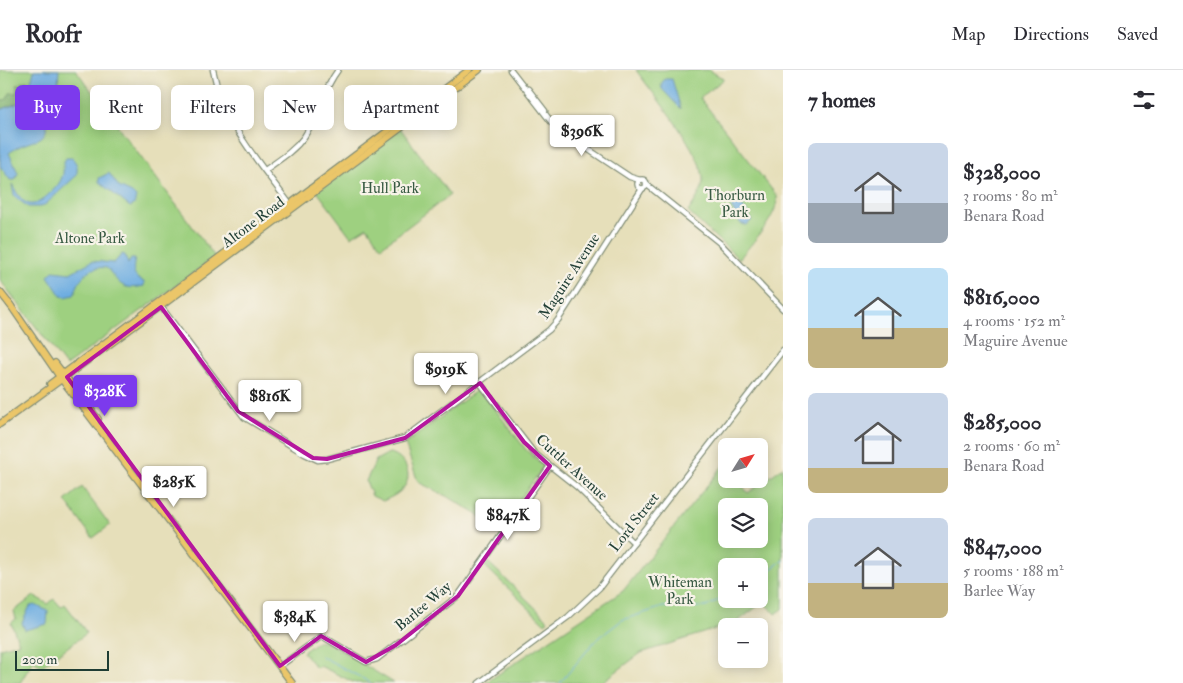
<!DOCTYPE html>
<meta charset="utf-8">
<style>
body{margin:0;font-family:"IM FELL Double Pica",serif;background:#f7f7f7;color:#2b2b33;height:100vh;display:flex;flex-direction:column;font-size:19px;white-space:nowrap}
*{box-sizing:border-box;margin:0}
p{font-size:16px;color:#7c7c81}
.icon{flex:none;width:28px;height:28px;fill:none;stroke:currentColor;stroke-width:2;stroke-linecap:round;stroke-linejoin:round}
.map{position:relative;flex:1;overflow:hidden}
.panel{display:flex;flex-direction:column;background:#fff;width:400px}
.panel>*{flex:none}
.guide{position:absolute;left:15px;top:15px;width:475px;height:45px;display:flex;gap:10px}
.needle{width:32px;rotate:53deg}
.fabs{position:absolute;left:718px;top:368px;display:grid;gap:10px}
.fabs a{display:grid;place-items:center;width:50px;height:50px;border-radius:8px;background:#fff;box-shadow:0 2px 12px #0003;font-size:25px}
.scale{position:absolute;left:15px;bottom:12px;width:94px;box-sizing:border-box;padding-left:5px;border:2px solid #1f3d34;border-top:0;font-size:14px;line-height:18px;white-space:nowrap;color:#1f3d34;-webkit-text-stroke:4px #f7f3e8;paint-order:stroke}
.price{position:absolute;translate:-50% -42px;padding:0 11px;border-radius:5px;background:#fff;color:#222;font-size:16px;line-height:32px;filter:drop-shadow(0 1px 2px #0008)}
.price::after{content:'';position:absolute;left:50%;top:30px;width:15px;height:11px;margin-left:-8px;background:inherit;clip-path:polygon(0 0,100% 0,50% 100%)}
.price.on{background:#7c3aed;color:#fff}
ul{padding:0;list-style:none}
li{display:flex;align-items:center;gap:15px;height:125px;padding:0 25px}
li span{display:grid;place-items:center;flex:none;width:140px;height:100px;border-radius:8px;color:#555}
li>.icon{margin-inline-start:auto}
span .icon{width:60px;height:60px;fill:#fffc;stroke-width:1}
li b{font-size:21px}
h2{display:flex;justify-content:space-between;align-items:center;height:60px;padding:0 25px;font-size:21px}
.tag{padding:0 18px;border-radius:8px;background:#fff;box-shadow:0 2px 12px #0003;font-size:18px;line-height:45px}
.tag.on{background:#7c3aed;color:#fff}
header{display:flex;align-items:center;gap:30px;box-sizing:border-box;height:70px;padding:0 25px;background:#fff;border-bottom:1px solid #e1e1e2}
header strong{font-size:24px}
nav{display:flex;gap:28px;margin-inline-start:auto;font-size:18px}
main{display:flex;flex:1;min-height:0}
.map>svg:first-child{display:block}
.green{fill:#9ed080;stroke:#5e865a;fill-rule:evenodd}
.forest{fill:#7eb26e;stroke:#4e7851}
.water{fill:#6eade1;stroke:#46758a}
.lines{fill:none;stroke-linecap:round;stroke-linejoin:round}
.stream{stroke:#6eade1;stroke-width:1}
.minor-casing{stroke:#828e77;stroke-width:7}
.major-casing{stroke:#828e77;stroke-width:8}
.minor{stroke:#fff;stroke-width:4.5}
.major{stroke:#ebc669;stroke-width:5.5}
.marked{fill:none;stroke:#b5179e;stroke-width:4;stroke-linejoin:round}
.labels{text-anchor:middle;stroke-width:4.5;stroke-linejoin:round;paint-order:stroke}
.park-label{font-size:15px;fill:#385a43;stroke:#f7f3e8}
.street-label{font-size:15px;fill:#1f3d34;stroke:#f7f3e8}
</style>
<header>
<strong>Roofr</strong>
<nav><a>Map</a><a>Directions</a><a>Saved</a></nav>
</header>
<main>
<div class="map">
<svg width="783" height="613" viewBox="0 0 783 613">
<rect width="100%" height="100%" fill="#f7f3e8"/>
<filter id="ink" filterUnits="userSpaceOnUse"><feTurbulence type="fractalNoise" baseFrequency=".02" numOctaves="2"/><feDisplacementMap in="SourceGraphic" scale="10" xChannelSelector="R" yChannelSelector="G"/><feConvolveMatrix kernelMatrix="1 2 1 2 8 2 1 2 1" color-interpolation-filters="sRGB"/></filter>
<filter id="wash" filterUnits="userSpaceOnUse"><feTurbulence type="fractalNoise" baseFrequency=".0096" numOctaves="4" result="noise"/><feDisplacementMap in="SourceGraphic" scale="20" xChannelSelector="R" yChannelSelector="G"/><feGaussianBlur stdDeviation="1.12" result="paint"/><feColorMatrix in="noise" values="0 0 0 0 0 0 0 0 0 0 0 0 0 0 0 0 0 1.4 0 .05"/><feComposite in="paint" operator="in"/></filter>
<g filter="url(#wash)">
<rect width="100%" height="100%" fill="#e6dfba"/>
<g class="green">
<polygon points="0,0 76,0 215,187 66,296 0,210"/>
<path d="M636,0H709L724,9L700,28L777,126C779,146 751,174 739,189L688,142C694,132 702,123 703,111C705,85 652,23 636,0Z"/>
<polygon points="400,58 450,125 381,177 367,157 351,167 316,120"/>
<polygon points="476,321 481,321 527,381 544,396 499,458 452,429 418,412 405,374"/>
<path d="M389,383C403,385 412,401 406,414C401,423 392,427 383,431L372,426L366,411L376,390Z"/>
<path d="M725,393L726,409H737L748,423L783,397V539L775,544L763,532L737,552L641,583L601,613H485L623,521ZM726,436H759V469H726ZM726,496H759V529H726Z"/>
<polygon points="82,417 110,455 93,468 65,431"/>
<polygon points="488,492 548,550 545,554 485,496"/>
<polygon points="34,526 48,534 54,529 61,537 65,534 87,563 42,596 33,591 20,613 0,613 0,578 19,573 11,553 16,549 14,541"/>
<polygon points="318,571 328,573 394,613 355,613 320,596 316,598 303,582"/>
</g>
<polygon class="forest" points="26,11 28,12 22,31 0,40 0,32 7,29 10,23 17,23 17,15"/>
<g class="water">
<path d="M34,0H59L58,15L45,32C54,80 35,63 9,83L18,103L15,110H10L0,96V40L22,32C24,23 34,7 34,0Z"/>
<polygon points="665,9 672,9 681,39 662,19 661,14"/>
<path d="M66,88H72C78,94 78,99 76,106L46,134L40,137H28L14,126L12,114C23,135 31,142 50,123C55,119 60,113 62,107C65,100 61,95 66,88Z"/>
<polygon points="109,103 119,117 132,123 136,127 134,135 130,137 99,112 99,108"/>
<path d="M735,133C742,134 748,143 752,150L747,155L741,154L731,137Z"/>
<path d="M122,184L125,185L128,194L131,189H135C132,202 133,207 144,212V216C122,221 120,214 107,198C87,195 80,208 74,225L66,227L61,226L48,206L53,201L70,203L92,191L114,193Z"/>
<polygon points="35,535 48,541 47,554 25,560 22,553 30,536"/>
</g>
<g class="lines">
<g class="stream">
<polyline points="759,508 783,490"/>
<polyline points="321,586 371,613"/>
<polyline points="560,613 595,571 622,550 663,537 706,537 726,526"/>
</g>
</g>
</g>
<g filter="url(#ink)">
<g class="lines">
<defs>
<g id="minor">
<path d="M213,0C223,53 261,95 292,137"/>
<polyline points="511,0 556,58 630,107 640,110"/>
<polyline points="528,19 545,41"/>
<path d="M265,100C279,90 294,81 304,67C318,46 322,21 338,0"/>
<circle cx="642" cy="114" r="4.5"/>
<polyline points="646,114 721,174 783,239"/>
<polyline points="159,234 244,347 305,384 318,390 327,389 405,368 549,260 558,250 642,119"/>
<polyline points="480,313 534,383 577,417 634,473"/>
<polyline points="280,596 322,566 366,592 377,589 458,526 550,396"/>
<polyline points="479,613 568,547 599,518 783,280"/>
</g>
<g id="major">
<polyline points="0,222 11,236"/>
<polyline points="9,233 57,303 292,613"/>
<polyline points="55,293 98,349"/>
<polyline points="50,314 469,0"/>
<polyline points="0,354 106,277 479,0"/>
</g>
</defs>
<use href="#minor" class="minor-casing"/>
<use href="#major" class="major-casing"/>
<use href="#minor" class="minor"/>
<use href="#major" class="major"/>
</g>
</g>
<path class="marked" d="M161,237L238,341L313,388L327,389L405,368L480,313L524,372L550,396L458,526L396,575L366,592L321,566L280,596L67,307Z"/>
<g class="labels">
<g class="park-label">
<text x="390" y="123">Hull Park</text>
<text x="735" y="130">Thorburn<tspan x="735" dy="17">Park</tspan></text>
<text x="90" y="173">Altone Park</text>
<text x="680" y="517">Whiteman<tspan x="680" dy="17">Park</tspan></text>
</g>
<g class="street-label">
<text transform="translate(253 152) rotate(-37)" y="5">Altone Road</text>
<text transform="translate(569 206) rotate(-57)" y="5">Maguire Avenue</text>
<text transform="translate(572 397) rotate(42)" y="5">Cuttler Avenue</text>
<text transform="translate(634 452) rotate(-52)" y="5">Lord Street</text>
<text transform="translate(423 536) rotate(-40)" y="5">Barlee Way</text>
</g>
</g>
</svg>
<div class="fabs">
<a><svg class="needle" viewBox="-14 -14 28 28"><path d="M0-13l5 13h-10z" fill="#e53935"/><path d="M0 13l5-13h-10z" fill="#7c7c81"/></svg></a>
<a><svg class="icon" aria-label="layers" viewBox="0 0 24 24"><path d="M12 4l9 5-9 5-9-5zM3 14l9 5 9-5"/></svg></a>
<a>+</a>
<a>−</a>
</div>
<div class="scale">200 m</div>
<b class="price" style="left:582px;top:87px">$396K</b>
<b class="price" style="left:446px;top:325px">$919K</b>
<b class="price on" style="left:105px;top:347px">$328K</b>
<b class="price" style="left:270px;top:352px">$816K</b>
<b class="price" style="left:174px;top:438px">$285K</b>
<b class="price" style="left:508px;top:471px">$847K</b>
<b class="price" style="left:295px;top:573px">$384K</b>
<div class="guide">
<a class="tag on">Buy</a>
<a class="tag">Rent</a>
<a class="tag">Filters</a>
<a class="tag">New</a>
<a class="tag">Apartment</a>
</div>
</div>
<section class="panel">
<h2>7 homes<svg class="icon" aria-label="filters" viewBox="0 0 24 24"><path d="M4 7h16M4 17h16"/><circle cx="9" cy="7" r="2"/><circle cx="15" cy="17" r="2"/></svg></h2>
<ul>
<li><span style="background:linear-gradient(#c9d6e8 60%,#9aa5b1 0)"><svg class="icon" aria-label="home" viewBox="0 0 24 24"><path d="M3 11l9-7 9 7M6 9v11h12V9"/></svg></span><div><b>$328,000</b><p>3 rooms · 80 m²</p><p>Benara Road</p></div></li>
<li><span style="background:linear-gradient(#bfe0f5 60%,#c2b280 0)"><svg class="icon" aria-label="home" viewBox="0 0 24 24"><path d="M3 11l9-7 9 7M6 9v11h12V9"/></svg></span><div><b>$816,000</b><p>4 rooms · 152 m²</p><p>Maguire Avenue</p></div></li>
<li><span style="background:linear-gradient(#c9d6e8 75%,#c2b280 0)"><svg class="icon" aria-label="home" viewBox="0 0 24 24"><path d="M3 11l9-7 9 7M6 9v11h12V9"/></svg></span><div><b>$285,000</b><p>2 rooms · 60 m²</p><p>Benara Road</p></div></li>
<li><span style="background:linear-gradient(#c9d6e8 65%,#c2b280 0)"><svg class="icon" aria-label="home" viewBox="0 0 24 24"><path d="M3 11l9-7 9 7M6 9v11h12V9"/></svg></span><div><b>$847,000</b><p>5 rooms · 188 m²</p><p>Barlee Way</p></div></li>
</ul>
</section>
</main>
